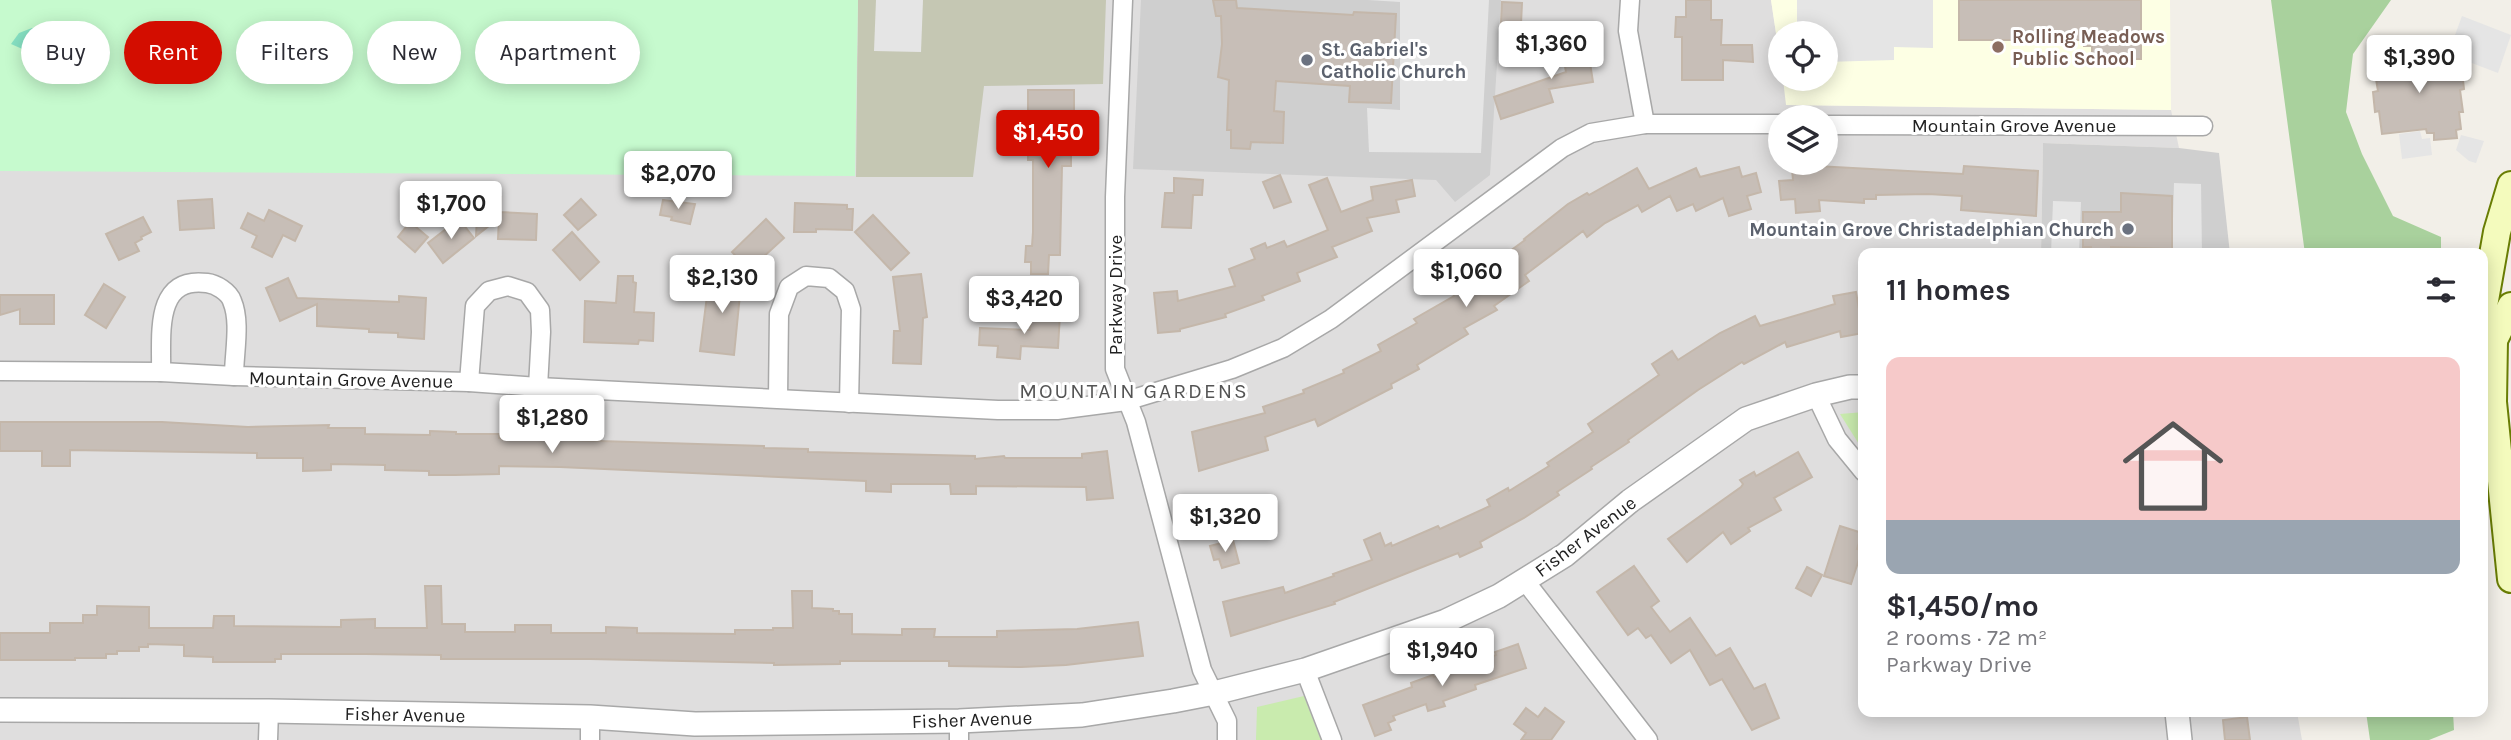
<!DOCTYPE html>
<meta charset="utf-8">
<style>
body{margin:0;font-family:Karla,sans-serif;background:#f2f2f3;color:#2b2b33;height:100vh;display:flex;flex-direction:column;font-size:26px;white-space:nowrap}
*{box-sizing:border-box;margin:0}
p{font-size:23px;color:#7c7c81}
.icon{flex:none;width:38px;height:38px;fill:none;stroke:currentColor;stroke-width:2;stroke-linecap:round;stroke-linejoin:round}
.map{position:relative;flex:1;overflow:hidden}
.drawer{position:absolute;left:1858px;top:248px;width:630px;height:469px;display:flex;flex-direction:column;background:#fff;border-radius:14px;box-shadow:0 4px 18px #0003}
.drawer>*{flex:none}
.top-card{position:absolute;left:21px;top:21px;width:665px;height:63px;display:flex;gap:14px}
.tools{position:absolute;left:1768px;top:21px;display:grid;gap:14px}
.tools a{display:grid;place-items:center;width:70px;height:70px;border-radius:50%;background:#fff;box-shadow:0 4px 18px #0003;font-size:35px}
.price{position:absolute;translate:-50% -60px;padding:0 16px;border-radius:7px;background:#fff;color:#222;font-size:23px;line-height:46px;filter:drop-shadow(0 2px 4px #0008)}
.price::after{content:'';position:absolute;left:50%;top:42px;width:21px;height:16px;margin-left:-10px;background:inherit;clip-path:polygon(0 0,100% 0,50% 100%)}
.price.current{background:#d30d00;color:#fff}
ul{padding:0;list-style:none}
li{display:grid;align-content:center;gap:14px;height:371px;padding:0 28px}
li+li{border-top:2px solid #e1e1e2}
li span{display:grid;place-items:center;height:217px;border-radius:14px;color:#555}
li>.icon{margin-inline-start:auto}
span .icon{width:126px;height:126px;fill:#fffc;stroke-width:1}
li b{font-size:30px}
h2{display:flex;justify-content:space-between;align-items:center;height:84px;padding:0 28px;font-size:30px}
.tag{padding:0 24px;border-radius:32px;background:#fff;box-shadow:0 4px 18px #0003;font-size:24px;line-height:63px}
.tag.current{background:#d30d00;color:#fff}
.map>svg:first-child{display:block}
.residential{fill:#dfdede;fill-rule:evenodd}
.education{fill:#fdffe4}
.religious{fill:#cfcfcf}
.construction{fill:#c5c7b3}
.grass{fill:#c9ebae}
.forest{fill:#a9d19d}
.park{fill:#c6face}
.pitch{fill:#86e1c3}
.parking{fill:#e5e5e5}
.building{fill:#c7beb7;stroke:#c4b7aa;stroke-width:2}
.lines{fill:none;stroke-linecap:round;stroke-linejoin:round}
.minor-casing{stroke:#a8a8a8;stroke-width:21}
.tertiary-casing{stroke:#a8a8a8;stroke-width:26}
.secondary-casing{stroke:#697d04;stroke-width:30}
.minor{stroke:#fff;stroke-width:18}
.tertiary{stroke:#fff;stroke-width:23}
.secondary{stroke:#f4fbbd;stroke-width:26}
.education-dot{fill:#8d6e63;stroke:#fff;stroke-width:2.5}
.worship-dot{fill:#6b7280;stroke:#fff;stroke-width:2.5}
.labels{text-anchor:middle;stroke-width:6;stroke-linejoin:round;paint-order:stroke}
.education-label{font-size:19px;font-weight:bold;fill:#785e54;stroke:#fff;text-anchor:start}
.worship-label{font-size:19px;font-weight:bold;fill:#5b616d;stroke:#fff;text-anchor:start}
.street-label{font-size:19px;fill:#212121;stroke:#fff}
.neighbourhood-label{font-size:21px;letter-spacing:2px;fill:#545454;stroke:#fff}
</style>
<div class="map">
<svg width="2511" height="740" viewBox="0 0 2511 740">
<rect width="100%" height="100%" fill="#f2efe8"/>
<path class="residential" d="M0,0H1771L1780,60V79H1783L1787,105L2171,110L2179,148L2043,143L2041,254H1864V712H2297L2302,740H0ZM1780,117H1825V163H1780Z"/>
<polygon class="education" points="1771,0 2170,0 2171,110 1786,105 1783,79 1825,79 1825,33 1780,33 1780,60"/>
<g class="religious">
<polygon points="1141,0 1501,0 1490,175 1455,202 1436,180 1133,169"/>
<polygon points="2043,143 2179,148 2219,153 2230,254 2041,254"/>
</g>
<polygon class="construction" points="858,0 1106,0 1103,84 984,86 973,177 856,177"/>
<g class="grass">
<polygon points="1864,412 1864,452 1840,414"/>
<polygon points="1304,696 1321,740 1256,740 1257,707"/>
</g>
<g class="forest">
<polygon points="2271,0 2391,0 2353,54 2346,112 2362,154 2393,216 2441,237 2441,254 2305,254"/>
<polygon points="2366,712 2453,712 2454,730 2429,740 2370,740"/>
</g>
<polygon class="park" points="0,0 858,0 855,176 0,171"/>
<path class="pitch" d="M32,28C51,31 58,45 52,62L11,44L19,33Z"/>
<g class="parking">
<polygon points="876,0 923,0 921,52 874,51"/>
<polygon points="1368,0 1489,0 1481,153 1369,152 1367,108 1400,110 1400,2"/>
<polygon points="1797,0 1933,0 1933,48 1894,47 1894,60 1825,62 1825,33 1797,33"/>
<polygon points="2462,16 2511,35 2498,73 2448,54"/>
<polygon points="2420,131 2422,139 2430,138 2432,155 2402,159 2399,134"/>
<polygon points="2461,135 2484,141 2476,163 2469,161 2456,150"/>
<polygon points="2174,183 2201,184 2202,254 2172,254"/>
<polygon points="2053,201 2081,202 2079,254 2051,254"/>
</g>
<g class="building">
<polygon points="1213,0 1236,0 1237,8 1353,15 1354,12 1396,14 1391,103 1349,102 1350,86 1276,81 1274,111 1284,112 1283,143 1251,142 1250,149 1231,148 1231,130 1227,130 1229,80 1218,77 1222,44 1221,16 1216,16"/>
<polygon points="1686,0 1711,0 1711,20 1722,20 1721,45 1752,45 1753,62 1723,60 1723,80 1682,80 1682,37 1675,37 1676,17 1686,17"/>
<polygon points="1959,0 2141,0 2141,59 2092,59 2092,46 2084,46 2084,40 1959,40"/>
<polygon points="1502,2 1522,3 1521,24 1511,26 1501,23"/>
<polygon points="1586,40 1587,42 1592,42 1595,62 1590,63 1593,82 1549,89 1553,102 1501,119 1494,97 1566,72 1561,44"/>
<polygon points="2424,50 2425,60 2454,57 2455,73 2462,72 2464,89 2460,90 2463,112 2459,112 2461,129 2456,130 2457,138 2434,140 2434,133 2427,133 2426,129 2382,134 2379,111 2375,112 2373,92 2378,91 2376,79 2384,78 2382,60 2386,59 2385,54"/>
<polygon points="1028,90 1074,90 1074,113 1071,113 1071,166 1062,166 1060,255 1049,255 1048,274 1031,274 1031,262 1025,262 1026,246 1032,246 1033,232 1033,160 1028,160"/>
<polygon points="1816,166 1963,174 1964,166 2038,171 2036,216 1961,210 1962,196 1928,194 1876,195 1876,199 1864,199 1864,203 1819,200 1820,211 1796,213 1795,199 1781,200 1779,181 1793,180 1792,169"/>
<polygon points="1739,167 1742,177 1756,173 1761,192 1747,196 1751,209 1729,216 1723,198 1696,211 1693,204 1677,211 1670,196 1642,212 1638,205 1605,223 1587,237 1583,231 1525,275 1529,281 1494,306 1497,310 1464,328 1468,334 1417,365 1419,369 1391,384 1392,388 1318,426 1315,419 1265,437 1268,450 1199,471 1192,432 1265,413 1263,407 1304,393 1303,390 1344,373 1343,370 1381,351 1378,345 1417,323 1414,319 1454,296 1453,292 1490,272 1487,268 1525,240 1524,239 1568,204 1587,193 1589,195 1637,168 1649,189 1696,168 1700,177"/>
<polygon points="1280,175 1291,202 1274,208 1263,182"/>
<polygon points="1174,178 1203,180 1202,195 1193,195 1191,228 1162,227 1165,193 1174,193"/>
<polygon points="1327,178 1341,212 1373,200 1371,187 1412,180 1415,196 1396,200 1399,212 1367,218 1372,231 1332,247 1337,257 1297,273 1300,281 1262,296 1264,300 1225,314 1226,317 1180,329 1180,331 1158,333 1154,293 1177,291 1178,301 1235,286 1229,269 1255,259 1251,249 1265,243 1267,248 1284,241 1287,247 1328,230 1309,185"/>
<polygon points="2121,193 2172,196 2172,249 2111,247 2111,252 2091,252 2091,247 2083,247 2083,212 2121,212"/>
<polygon points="478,196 501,197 500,212 537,214 536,240 498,239 499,218 476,236"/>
<polygon points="212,199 214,228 180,230 178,201"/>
<polygon points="581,199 596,215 578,230 564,215"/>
<polygon points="663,200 695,204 690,224 671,220 672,217 660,215"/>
<polygon points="795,203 847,205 847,209 853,209 852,230 816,229 816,232 794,232"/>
<polygon points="269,210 302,226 295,241 283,235 272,257 252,247 257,236 241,228 248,213 264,221"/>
<polygon points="873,215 909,253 891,270 855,232"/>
<polygon points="143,217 151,232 141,237 142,239 135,243 139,251 119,260 106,234"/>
<polygon points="459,219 474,238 443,263 428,243"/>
<polygon points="766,219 784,238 749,270 732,252"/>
<polygon points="410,222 428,237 415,252 398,237"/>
<polygon points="572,232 599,262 580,280 553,250"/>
<polygon points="718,271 742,274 734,355 700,351 708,288 716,289"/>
<polygon points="921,274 927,317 923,318 921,364 893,363 894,331 900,331 893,277"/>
<polygon points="618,276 633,276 633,282 636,283 634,312 654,313 653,341 639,340 638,344 584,342 585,301 616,303"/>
<polygon points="288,278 297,298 399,302 399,296 426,298 424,339 398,337 398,333 369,332 369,329 317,326 317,304 280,321 266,288"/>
<polygon points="104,284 125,297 106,328 85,315"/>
<polygon points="1856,292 1863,333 1841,337 1840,331 1787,347 1785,342 1744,364 1742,362 1698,390 1628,440 1629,442 1591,467 1592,469 1557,492 1559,495 1524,518 1480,542 1482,547 1460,557 1458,553 1430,564 1334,602 1335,604 1231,636 1223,602 1283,587 1285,593 1334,576 1333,574 1372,560 1364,540 1380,533 1385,546 1391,543 1392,546 1438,526 1440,529 1490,506 1487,500 1508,488 1509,491 1549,466 1547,463 1593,432 1588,424 1659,375 1652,364 1672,351 1678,360 1720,333 1755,316 1760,326 1835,304 1833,296"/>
<polygon points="0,295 54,295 54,324 20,324 20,309 0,315"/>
<polygon points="1031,313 1060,314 1058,348 1021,346 1020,359 997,357 998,346 979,345 980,328 1030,330"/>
<polygon points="0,422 162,422 248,427 329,425 328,428 365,428 365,434 430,435 430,431 456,432 456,434 499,434 499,438 764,446 764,448 808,449 808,452 975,456 975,459 1004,456 1005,458 1082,458 1082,454 1107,451 1113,498 1087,500 1086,487 976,486 976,494 951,494 950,484 891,484 891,492 866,491 866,481 560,467 499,466 499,474 455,475 429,475 429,471 385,470 385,465 331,464 331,470 303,471 303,458 257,458 257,453 70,450 70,466 42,466 42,451 0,451"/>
<polygon points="1798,452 1812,477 1774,498 1781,510 1748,528 1750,531 1731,544 1723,532 1687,562 1668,539 1741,487 1743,484 1740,480 1754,472 1756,476"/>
<polygon points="1840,526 1862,533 1857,549 1862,550 1851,584 1824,576"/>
<polygon points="1233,540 1239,563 1222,568 1219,559 1214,560 1210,546"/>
<polygon points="1634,566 1659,601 1651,607 1670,632 1690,618 1716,656 1730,648 1754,689 1765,684 1779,718 1752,730 1722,679 1710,685 1690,650 1671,663 1651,635 1646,638 1638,628 1628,635 1597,592"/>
<polygon points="1807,567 1822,575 1811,596 1796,588"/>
<polygon points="425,586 441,586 442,624 465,624 465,632 515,632 515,625 551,625 551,633 606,633 606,627 637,628 637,633 735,634 735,630 773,630 773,628 793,628 792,591 812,591 812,608 833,609 833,611 839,611 839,614 852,614 852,634 902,635 902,629 935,629 934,637 997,637 997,631 1077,629 1138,622 1143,656 1066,665 1021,667 949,666 949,661 840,661 840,664 774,665 774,663 590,659 441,659 441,655 365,654 281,654 281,659 275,659 275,662 213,662 213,657 184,656 184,645 148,644 148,647 139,647 139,651 117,651 117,654 106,654 106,658 75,658 75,660 0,660 0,633 50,633 50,623 83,623 83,615 97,615 97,606 149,607 149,628 213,628 214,616 234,616 234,626 341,627 341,620 375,619 375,628 427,628"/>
<polygon points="1518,644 1526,668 1475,685 1476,689 1443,701 1445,706 1428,711 1426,704 1393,716 1395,720 1388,723 1391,730 1375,736 1363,705 1412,687 1411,683 1433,675 1434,677 1484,660 1496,655 1495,652"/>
<polygon points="1526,708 1538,717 1545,708 1564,722 1551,740 1521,740 1526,733 1514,724"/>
<polygon points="2247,717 2250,740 2225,740 2223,720"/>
</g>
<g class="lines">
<defs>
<g id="minor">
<polyline points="1123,0 1115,197 1115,369 1136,422 1202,670 1227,721 1227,740"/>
<polyline points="1630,0 1628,31 1645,124"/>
<polyline points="1825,125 2203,126"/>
<polyline points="0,371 161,372 234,376 469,382 538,387 998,410 1057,410 1126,401 1232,369 1283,348 1331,319 1562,148 1591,133 1645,124 1780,124"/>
<path d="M161,372C162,336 153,276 207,283C216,284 229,292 232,301C241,322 234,353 234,376"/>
<polyline points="469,382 475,306 489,291 508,286 527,292 540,310 541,332 538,387"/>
<polyline points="1816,395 1837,439 1864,472"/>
<polyline points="778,398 779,314 789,287 806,276 829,278 845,291 851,309 849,403"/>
<polyline points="1525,581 1648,740"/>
<polyline points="1305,670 1332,740"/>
<polyline points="590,717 590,740"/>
<polyline points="959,721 959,740"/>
<polyline points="268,740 269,711"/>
</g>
<g id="tertiary">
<polyline points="0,710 269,711 590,717 695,724 959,721 1082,715 1173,701 1214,693 1305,670 1446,621 1499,596 1565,555 1630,501 1746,419 1816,395 1850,387 1864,387"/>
<polyline points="2177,712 2180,740"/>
</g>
<g id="secondary">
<polyline points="2511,185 2497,232 2484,306 2494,340 2493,402 2511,579"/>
<polyline points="2494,340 2511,306"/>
</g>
</defs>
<use href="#minor" class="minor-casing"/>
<use href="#tertiary" class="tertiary-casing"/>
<use href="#secondary" class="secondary-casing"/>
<use href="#minor" class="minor"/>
<use href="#tertiary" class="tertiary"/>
<use href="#secondary" class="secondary"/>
</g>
<circle class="education-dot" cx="1998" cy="47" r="7"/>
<g class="worship-dot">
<circle cx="1307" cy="60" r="7"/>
<circle cx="2128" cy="229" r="7"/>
</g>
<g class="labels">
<g class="education-label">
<text x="2012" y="43">Rolling Meadows<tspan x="2012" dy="22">Public School</tspan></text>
</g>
<g class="worship-label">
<text x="1321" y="56">St. Gabriel's<tspan x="1321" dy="22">Catholic Church</tspan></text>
<text x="2114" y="236" text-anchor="end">Mountain Grove Christadelphian Church</text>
</g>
<g class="street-label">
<text x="2014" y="132">Mountain Grove Avenue</text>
<text transform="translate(1115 295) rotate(-90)" y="7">Parkway Drive</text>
<text transform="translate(351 379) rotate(1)" y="7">Mountain Grove Avenue</text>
<text transform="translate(1585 536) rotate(-37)" y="7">Fisher Avenue</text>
<text transform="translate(405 714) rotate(1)" y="7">Fisher Avenue</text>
<text transform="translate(972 719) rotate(-2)" y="7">Fisher Avenue</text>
</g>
<g class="neighbourhood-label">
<text x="1134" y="398">MOUNTAIN GARDENS</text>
</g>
</g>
</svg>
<div class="tools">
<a><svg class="icon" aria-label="locate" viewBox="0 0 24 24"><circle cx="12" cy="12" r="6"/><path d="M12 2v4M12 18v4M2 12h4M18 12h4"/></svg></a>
<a><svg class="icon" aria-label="layers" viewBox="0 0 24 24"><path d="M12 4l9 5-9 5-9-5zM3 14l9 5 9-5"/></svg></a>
</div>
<b class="price" style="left:1551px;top:81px">$1,360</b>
<b class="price" style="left:2419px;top:95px">$1,390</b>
<b class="price current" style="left:1048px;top:170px">$1,450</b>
<b class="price" style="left:678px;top:211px">$2,070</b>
<b class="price" style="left:451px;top:241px">$1,700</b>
<b class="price" style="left:1466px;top:309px">$1,060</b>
<b class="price" style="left:722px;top:315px">$2,130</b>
<b class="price" style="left:1024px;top:336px">$3,420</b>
<b class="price" style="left:552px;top:455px">$1,280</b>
<b class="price" style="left:1225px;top:554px">$1,320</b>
<b class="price" style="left:1442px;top:688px">$1,940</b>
<div class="top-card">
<a class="tag">Buy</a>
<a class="tag current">Rent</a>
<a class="tag">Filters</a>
<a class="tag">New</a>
<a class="tag">Apartment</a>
</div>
<section class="drawer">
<h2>11 homes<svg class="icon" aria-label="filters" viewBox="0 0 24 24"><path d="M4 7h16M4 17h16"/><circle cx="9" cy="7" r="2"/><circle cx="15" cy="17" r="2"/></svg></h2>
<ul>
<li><span style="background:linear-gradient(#f6c9c9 75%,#9aa5b1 0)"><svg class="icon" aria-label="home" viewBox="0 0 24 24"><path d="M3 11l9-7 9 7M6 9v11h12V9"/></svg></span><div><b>$1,450/mo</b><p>2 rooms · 72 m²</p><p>Parkway Drive</p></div></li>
</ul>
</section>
</div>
